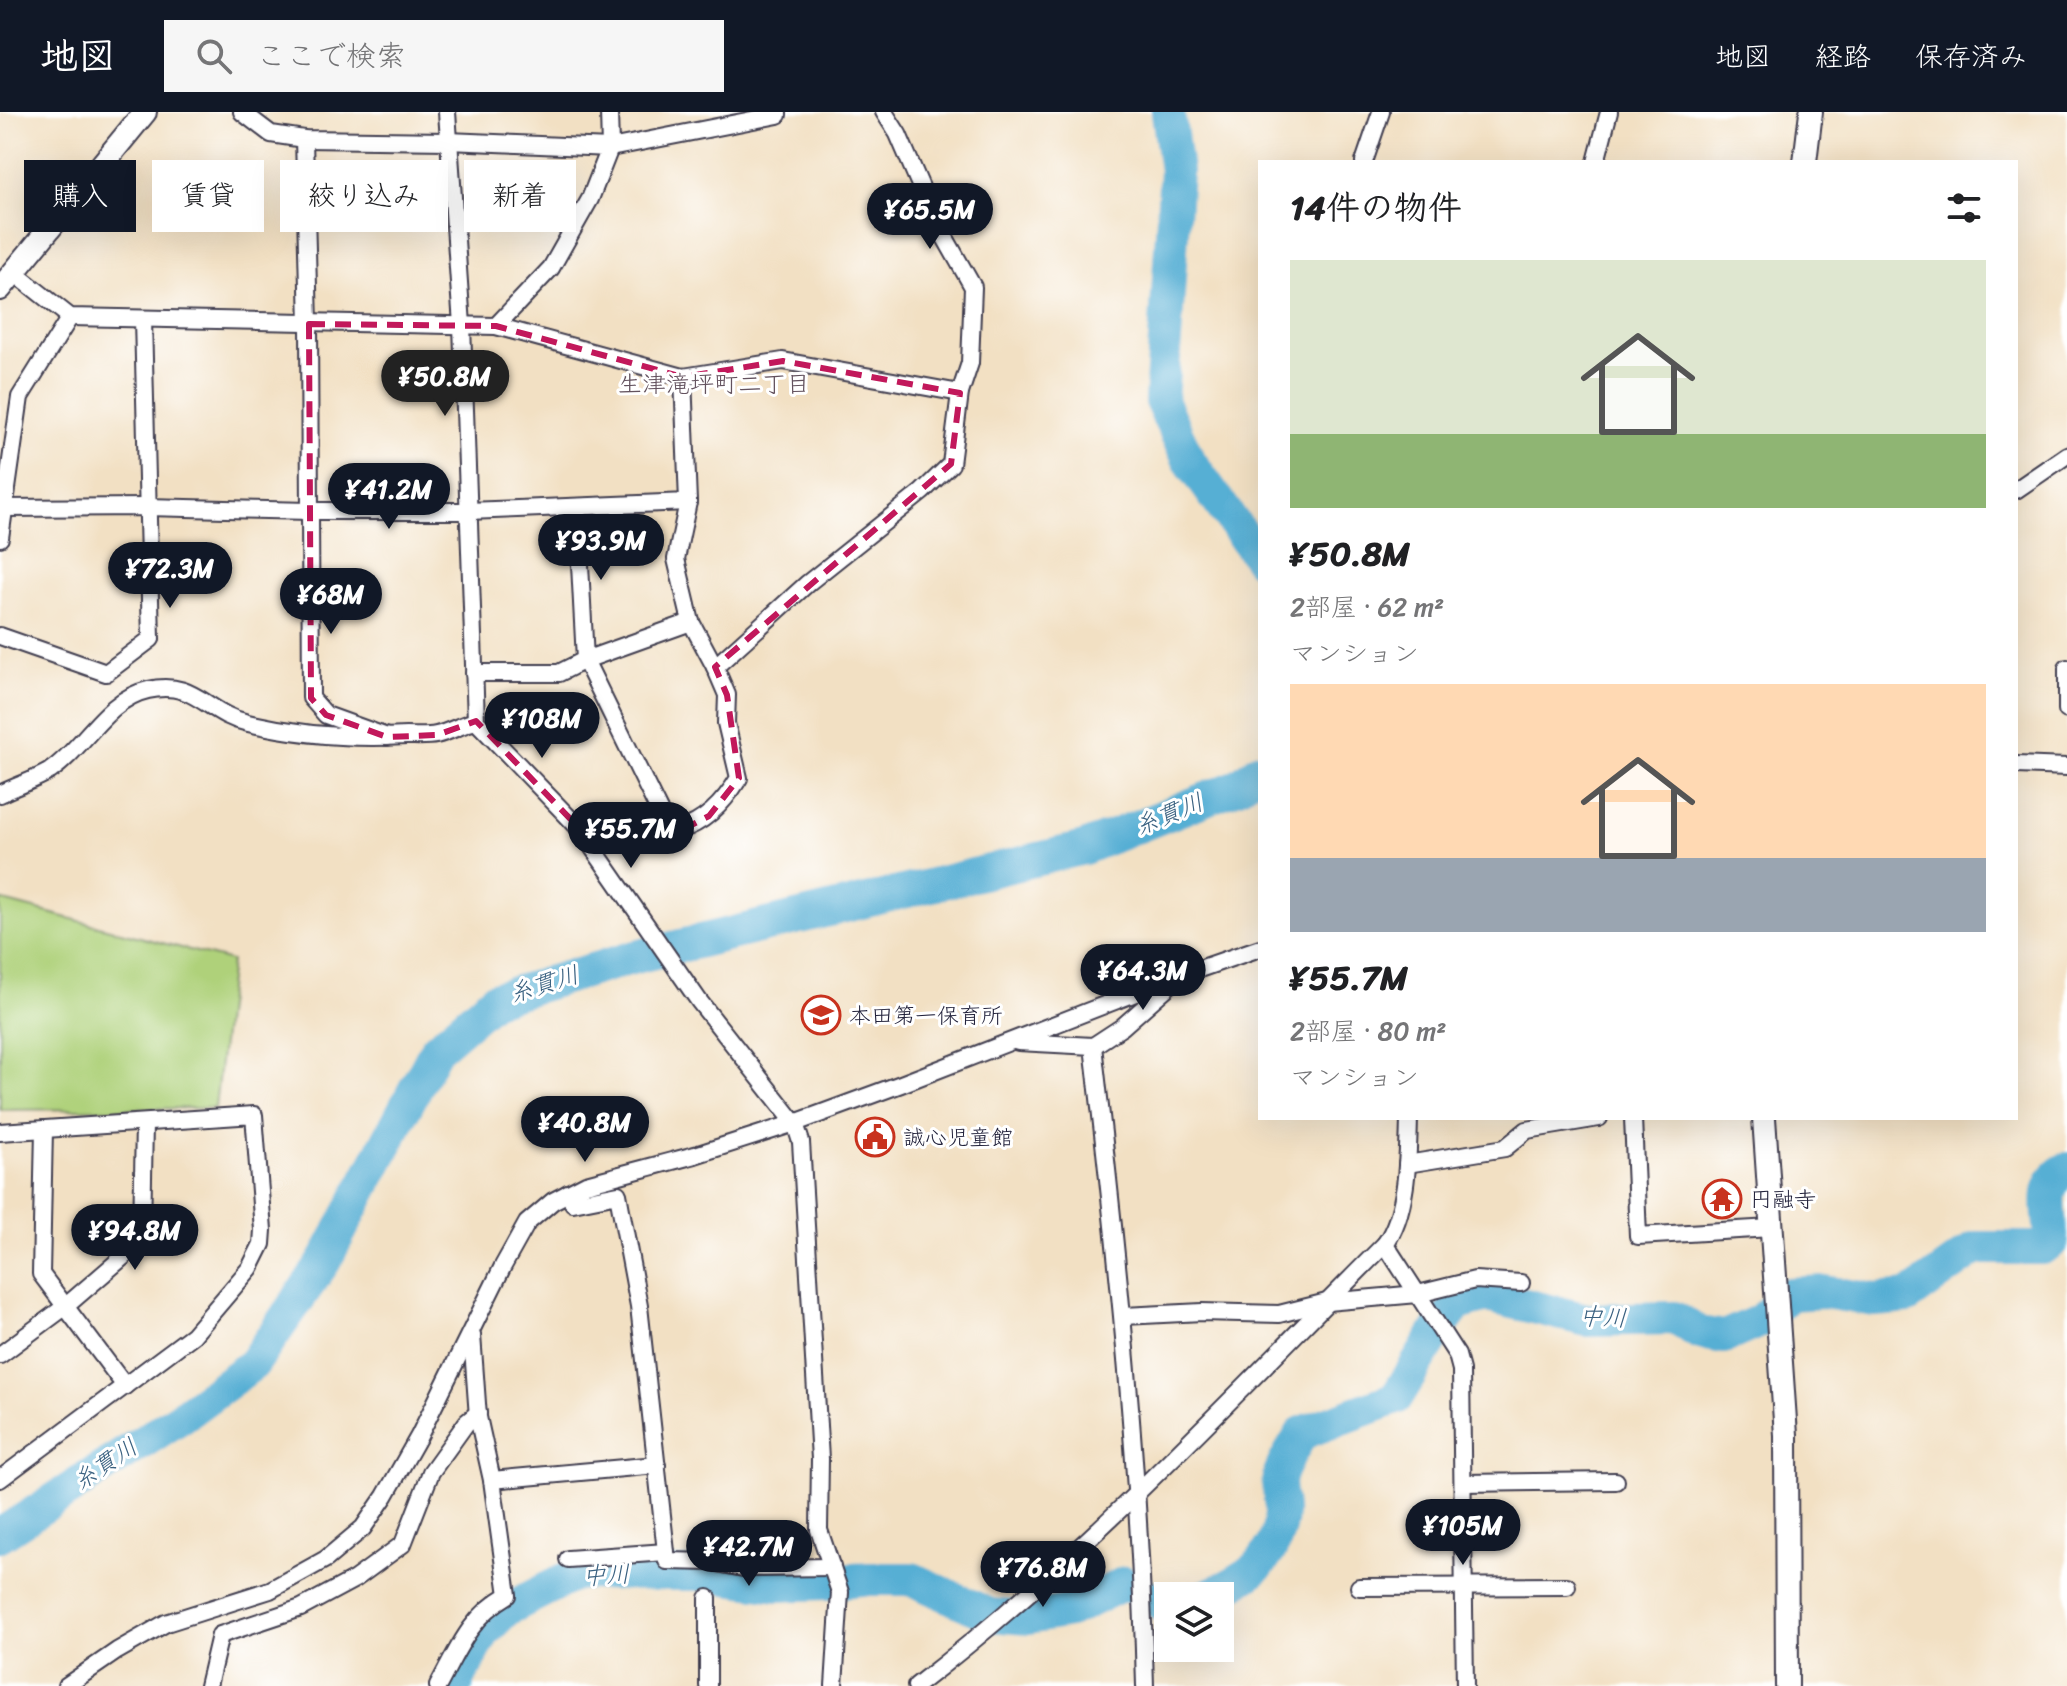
<!DOCTYPE html>
<html lang="ja">
<meta charset="utf-8">
<style>
body{margin:0;font-family:Sriracha,"Klee One",sans-serif;background:#f6f6f6;color:#202124;height:100vh;display:flex;flex-direction:column;font-size:30px;white-space:nowrap}
*{box-sizing:border-box;margin:0}
p{font-size:26px;color:#757577}
.icon{flex:none;width:44px;height:44px;fill:none;stroke:currentColor;stroke-width:2;stroke-linecap:round;stroke-linejoin:round}
.map{position:relative;flex:1;overflow:hidden}
.drawer{position:absolute;left:1258px;top:48px;width:760px;height:960px;display:flex;flex-direction:column;background:#fff;border-radius:0px;box-shadow:0 8px 32px #0002}
.drawer>*{flex:none}
.guide{position:absolute;left:24px;top:48px;width:760px;height:72px;display:flex;gap:16px}
.fabs{position:absolute;left:1154px;top:1470px;display:grid;gap:16px}
.fabs a{display:grid;place-items:center;width:80px;height:80px;border-radius:0px;background:#fff;box-shadow:0 8px 32px #0002;font-size:40px}
.price{position:absolute;translate:-50% -68px;padding:0 18px;border-radius:28px;background:#111827;color:#fff;font-size:26px;line-height:52px;filter:drop-shadow(0 2px 4px #0008)}
.price::after{content:'';position:absolute;left:50%;top:48px;width:24px;height:18px;margin-left:-12px;background:inherit;clip-path:polygon(0 0,100% 0,50% 100%)}
.price.selected{background:#222;color:#fff}
ul{padding:0;list-style:none}
li{display:grid;align-content:center;gap:16px;height:424px;padding:0 32px}
li span{display:grid;place-items:center;height:248px;border-radius:0px;color:#555}
li>.icon{margin-inline-start:auto}
span .icon{width:144px;height:144px;fill:#fffc;stroke-width:1}
li b{font-size:34px}
h2{display:flex;justify-content:space-between;align-items:center;height:96px;padding:0 32px;font-size:34px}
.tag{padding:0 28px;border-radius:0px;background:#fff;box-shadow:0 8px 32px #0002;font-size:28px;line-height:72px}
.tag.selected{background:#111827;color:#fff}
header{display:flex;align-items:center;gap:48px;box-sizing:border-box;height:112px;padding:0 40px;background:#111827;color:#fff}
header strong{font-size:38px}
nav{display:flex;gap:44px;margin-inline-start:auto;font-size:28px}
.search{width:560px;height:72px;background:#f6f6f6;display:flex;align-items:center;gap:20px;box-sizing:border-box;padding:0 28px;border-radius:0px;color:#757577;font-size:30px}
.map>svg:first-child{display:block}
.green{fill:#afd17a;stroke:#687a5a;stroke-width:2}
.lines{fill:none;stroke-linecap:round;stroke-linejoin:round}
.river{stroke:#57afd4;stroke-width:34}
.minor-casing{stroke:#413e4f;stroke-width:20}
.tertiary-casing{stroke:#413e4f;stroke-width:26}
.minor{stroke:#fff;stroke-width:16}
.tertiary{stroke:#fff;stroke-width:22}
.marked{fill:none;stroke:#c2185b;stroke-width:6;stroke-dasharray:16 10;stroke-linejoin:round}
.labels{text-anchor:middle;stroke-width:6;stroke-linejoin:round;paint-order:stroke}
.poi-label{font-size:22px;fill:#22223b;stroke:#fff;text-anchor:start}
.neighbourhood-label{font-size:24px;fill:#63525e;stroke:#fff}
.water-label{font-size:24px;font-style:italic;fill:#3a6180;stroke:#fff}
</style>
<header>
<strong>地図</strong>
<div class="search"><svg class="icon" aria-label="search" viewBox="0 0 24 24"><circle cx="10" cy="10" r="6"/><path d="M15 15l6 6"/></svg>ここで検索</div>
<nav><a>地図</a><a>経路</a><a>保存済み</a></nav>
</header>
<div class="map">
<svg width="2067" height="1574" viewBox="0 0 2067 1574">
<rect width="100%" height="100%" fill="#fff"/>
<filter id="ink" filterUnits="userSpaceOnUse"><feTurbulence type="fractalNoise" baseFrequency=".0125" numOctaves="2"/><feDisplacementMap in="SourceGraphic" scale="16" xChannelSelector="R" yChannelSelector="G"/><feConvolveMatrix kernelMatrix="1 2 1 2 8 2 1 2 1" color-interpolation-filters="sRGB"/></filter>
<filter id="wash" filterUnits="userSpaceOnUse"><feTurbulence type="fractalNoise" baseFrequency=".006" numOctaves="4" result="noise"/><feDisplacementMap in="SourceGraphic" scale="32" xChannelSelector="R" yChannelSelector="G"/><feGaussianBlur stdDeviation="1.8" result="paint"/><feColorMatrix in="noise" values="0 0 0 0 0 0 0 0 0 0 0 0 0 0 0 0 0 1.4 0 .05"/><feComposite in="paint" operator="in"/></filter>
<g filter="url(#wash)">
<rect width="100%" height="100%" fill="#f2e0c3"/>
<polygon class="green" points="0,788 231,849 215,996 0,998"/>
<g class="lines">
<g class="river">
<polyline points="1168,0 1176,59 1161,289 1189,348 1260,448"/>
<polyline points="0,1423 181,1305 253,1252 324,1150 436,937 494,887 635,845 1084,736 1238,674 1260,657"/>
<path d="M1207,1484C1247,1467 1277,1448 1281,1402C1282,1390 1276,1376 1279,1365C1283,1350 1295,1334 1302,1321L1396,1286L1436,1221L1458,1192L1487,1184L1587,1208L1674,1206L1700,1221L1724,1225L1760,1209L1789,1182L1824,1180L1875,1188L1908,1185L1976,1136H2042L2052,1130C2050,1105 2039,1069 2067,1057"/>
<polyline points="455,1574 484,1520 506,1498 578,1461 697,1462 777,1473 826,1471 860,1467 912,1467 990,1503 1028,1506 1069,1499 1125,1471 1168,1496"/>
</g>
</g>
</g>
<g filter="url(#ink)">
<g class="lines">
<defs>
<g id="minor">
<polyline points="242,0 271,22 304,27 448,29 610,36 778,3 778,0"/>
<polyline points="447,0 462,213 476,609 579,716 699,889 795,1011 801,1030 820,1347 819,1418 840,1480 834,1574"/>
<polyline points="304,27 309,212 311,586 326,603 387,625"/>
<polyline points="1364,50 1381,0"/>
<polyline points="1596,50 1609,0"/>
<polyline points="12,159 70,205 496,214 683,265 783,249 960,281"/>
<polyline points="496,214 551,156 590,87 610,36 609,0"/>
<polyline points="2016,378 2067,343"/>
<polyline points="688,390 676,447 691,510"/>
<polyline points="577,395 585,548 659,699"/>
<polyline points="0,396 147,395 310,399 468,399 688,390 683,265"/>
<polyline points="0,426 20,285 70,205"/>
<polyline points="0,524 106,561 151,527 143,207"/>
<polyline points="2067,556 2067,598"/>
<polyline points="474,561 559,561 585,548 691,510 715,555"/>
<polyline points="2016,653 2067,655"/>
<path d="M0,682C16,674 35,668 50,659C84,636 106,587 148,578C195,567 206,602 248,611C300,623 353,627 406,624C416,624 427,625 436,623C450,620 462,612 476,609"/>
<path d="M579,716C651,722 695,738 739,666L726,611L727,583L715,555L808,471L922,380L951,352L960,281L970,251L973,175L935,108L898,22L884,0"/>
<path d="M1018,930L1093,934C1118,1148 1140,1359 1145,1574"/>
<polyline points="1093,934 1122,915 1173,870"/>
<polyline points="1633,1006 1638,1124 1771,1116"/>
<polyline points="44,1017 41,1162 125,1274"/>
<polyline points="0,1020 254,1003 263,1118 262,1132 250,1156 193,1223 0,1367"/>
<polyline points="1407,1052 1505,1036 1527,1018 1599,1006"/>
<polyline points="568,1081 573,1091 618,1082 639,1194 667,1449 712,1450 743,1456 832,1455"/>
<polyline points="1385,1132 1457,1243 1461,1258 1465,1574"/>
<polyline points="1124,1204 1202,1200 1279,1202 1327,1190 1418,1182 1475,1168 1521,1171"/>
<polyline points="0,1243 66,1194 131,1138 142,1120 144,1011"/>
<polyline points="492,1368 657,1353"/>
<polyline points="1463,1371 1616,1369"/>
<polyline points="568,1447 666,1440"/>
<polyline points="1359,1475 1567,1474"/>
<polyline points="66,1574 117,1539 166,1511 270,1478 326,1447 363,1416 385,1384 419,1324 503,1154 527,1111 553,1089 586,1072 695,1043 795,1011 901,972 1179,864 1260,836"/>
<polyline points="208,1574 220,1523 301,1496 355,1467 403,1432 431,1360 467,1310 478,1301"/>
<path d="M438,1574C458,1537 470,1505 508,1483L492,1368L478,1305L472,1223"/>
<polyline points="708,1574 708,1486"/>
<path d="M916,1574C1087,1443 1233,1284 1385,1132C1408,1100 1408,1045 1409,1006"/>
</g>
<g id="tertiary">
<polyline points="1805,50 1811,0"/>
<polyline points="0,177 145,0"/>
<polyline points="1764,1006 1786,1323 1787,1574"/>
</g>
</defs>
<use href="#minor" class="minor-casing"/>
<use href="#tertiary" class="tertiary-casing"/>
<use href="#minor" class="minor"/>
<use href="#tertiary" class="tertiary"/>
</g>
</g>
<path class="marked" d="M309,212L496,214L683,265L783,249L960,281L951,352L715,555L727,583L739,666L709,704L676,721L579,716L476,609L437,623L387,625L326,603L311,586Z"/>
<defs>
<symbol id="school-ring" viewBox="-11 -11 22 22"><circle r="9.5" fill="#fff" stroke="#c8321e" stroke-width="1.5"/><path d="M0-5L7-2L0 1L-7-2ZM-4 1L0 2.5L4 1V4Q0 6-4 4Z" fill="#c8321e"/></symbol>
<symbol id="civic-ring" viewBox="-11 -11 22 22"><circle r="9.5" fill="#fff" stroke="#c8321e" stroke-width="1.5"/><path d="M-.6-6.5H3V-4.5H.6V-3L4-1V1h2V6H-6V1h2V-1L-.6-3ZM-1.2 2.5V6h2.4V2.5Z" fill="#c8321e"/></symbol>
<symbol id="temple-ring" viewBox="-11 -11 22 22"><circle r="9.5" fill="#fff" stroke="#c8321e" stroke-width="1.5"/><path d="M0-6L5-2H3V0L6.5 2.5H4V6H1.5V3h-3V6H-4V2.5H-6.5L-3 0V-2H-5Z" fill="#c8321e"/></symbol>
</defs>
<g fill-rule="evenodd">
<use href="#school-ring" x="799" y="881" width="44" height="44"/>
<use href="#civic-ring" x="853" y="1003" width="44" height="44"/>
<use href="#temple-ring" x="1700" y="1065" width="44" height="44"/>
</g>
<g class="labels">
<g class="poi-label">
<text x="849" y="911">本田第一保育所</text>
<text x="903" y="1033">誠心児童館</text>
<text x="1750" y="1095">円融寺</text>
</g>
<g class="neighbourhood-label">
<text x="714" y="280">生津滝坪町二丁目</text>
</g>
<g class="water-label">
<text transform="translate(1169 702) rotate(-22)" y="8">糸貫川</text>
<text transform="translate(544 872) rotate(-17)" y="8">糸貫川</text>
<text transform="translate(1603 1205) rotate(3)" y="8">中川</text>
<text transform="translate(105 1352) rotate(-34)" y="8">糸貫川</text>
<text transform="translate(606 1463) rotate(-3)" y="8">中川</text>
</g>
</g>
</svg>
<div class="fabs">
<a><svg class="icon" aria-label="layers" viewBox="0 0 24 24"><path d="M12 4l9 5-9 5-9-5zM3 14l9 5 9-5"/></svg></a>
</div>
<b class="price" style="left:930px;top:139px">¥65.5M</b>
<b class="price selected" style="left:445px;top:306px">¥50.8M</b>
<b class="price" style="left:389px;top:419px">¥41.2M</b>
<b class="price" style="left:601px;top:470px">¥93.9M</b>
<b class="price" style="left:170px;top:498px">¥72.3M</b>
<b class="price" style="left:331px;top:524px">¥68M</b>
<b class="price" style="left:542px;top:648px">¥108M</b>
<b class="price" style="left:631px;top:758px">¥55.7M</b>
<b class="price" style="left:1143px;top:900px">¥64.3M</b>
<b class="price" style="left:585px;top:1052px">¥40.8M</b>
<b class="price" style="left:135px;top:1160px">¥94.8M</b>
<b class="price" style="left:1463px;top:1455px">¥105M</b>
<b class="price" style="left:749px;top:1476px">¥42.7M</b>
<b class="price" style="left:1043px;top:1497px">¥76.8M</b>
<div class="guide">
<a class="tag selected">購入</a>
<a class="tag">賃貸</a>
<a class="tag">絞り込み</a>
<a class="tag">新着</a>
</div>
<section class="drawer">
<h2>14件の物件<svg class="icon" aria-label="filters" viewBox="0 0 24 24"><path d="M4 7h16M4 17h16"/><circle cx="9" cy="7" r="2"/><circle cx="15" cy="17" r="2"/></svg></h2>
<ul>
<li><span style="background:linear-gradient(#dfe7d0 70%,#8fb573 0)"><svg class="icon" aria-label="home" viewBox="0 0 24 24"><path d="M3 11l9-7 9 7M6 9v11h12V9"/></svg></span><div><b>¥50.8M</b><p>2部屋 · 62 m²</p><p>マンション</p></div></li>
<li><span style="background:linear-gradient(#ffd9b3 70%,#9aa5b1 0)"><svg class="icon" aria-label="home" viewBox="0 0 24 24"><path d="M3 11l9-7 9 7M6 9v11h12V9"/></svg></span><div><b>¥55.7M</b><p>2部屋 · 80 m²</p><p>マンション</p></div></li>
</ul>
</section>
</div>
